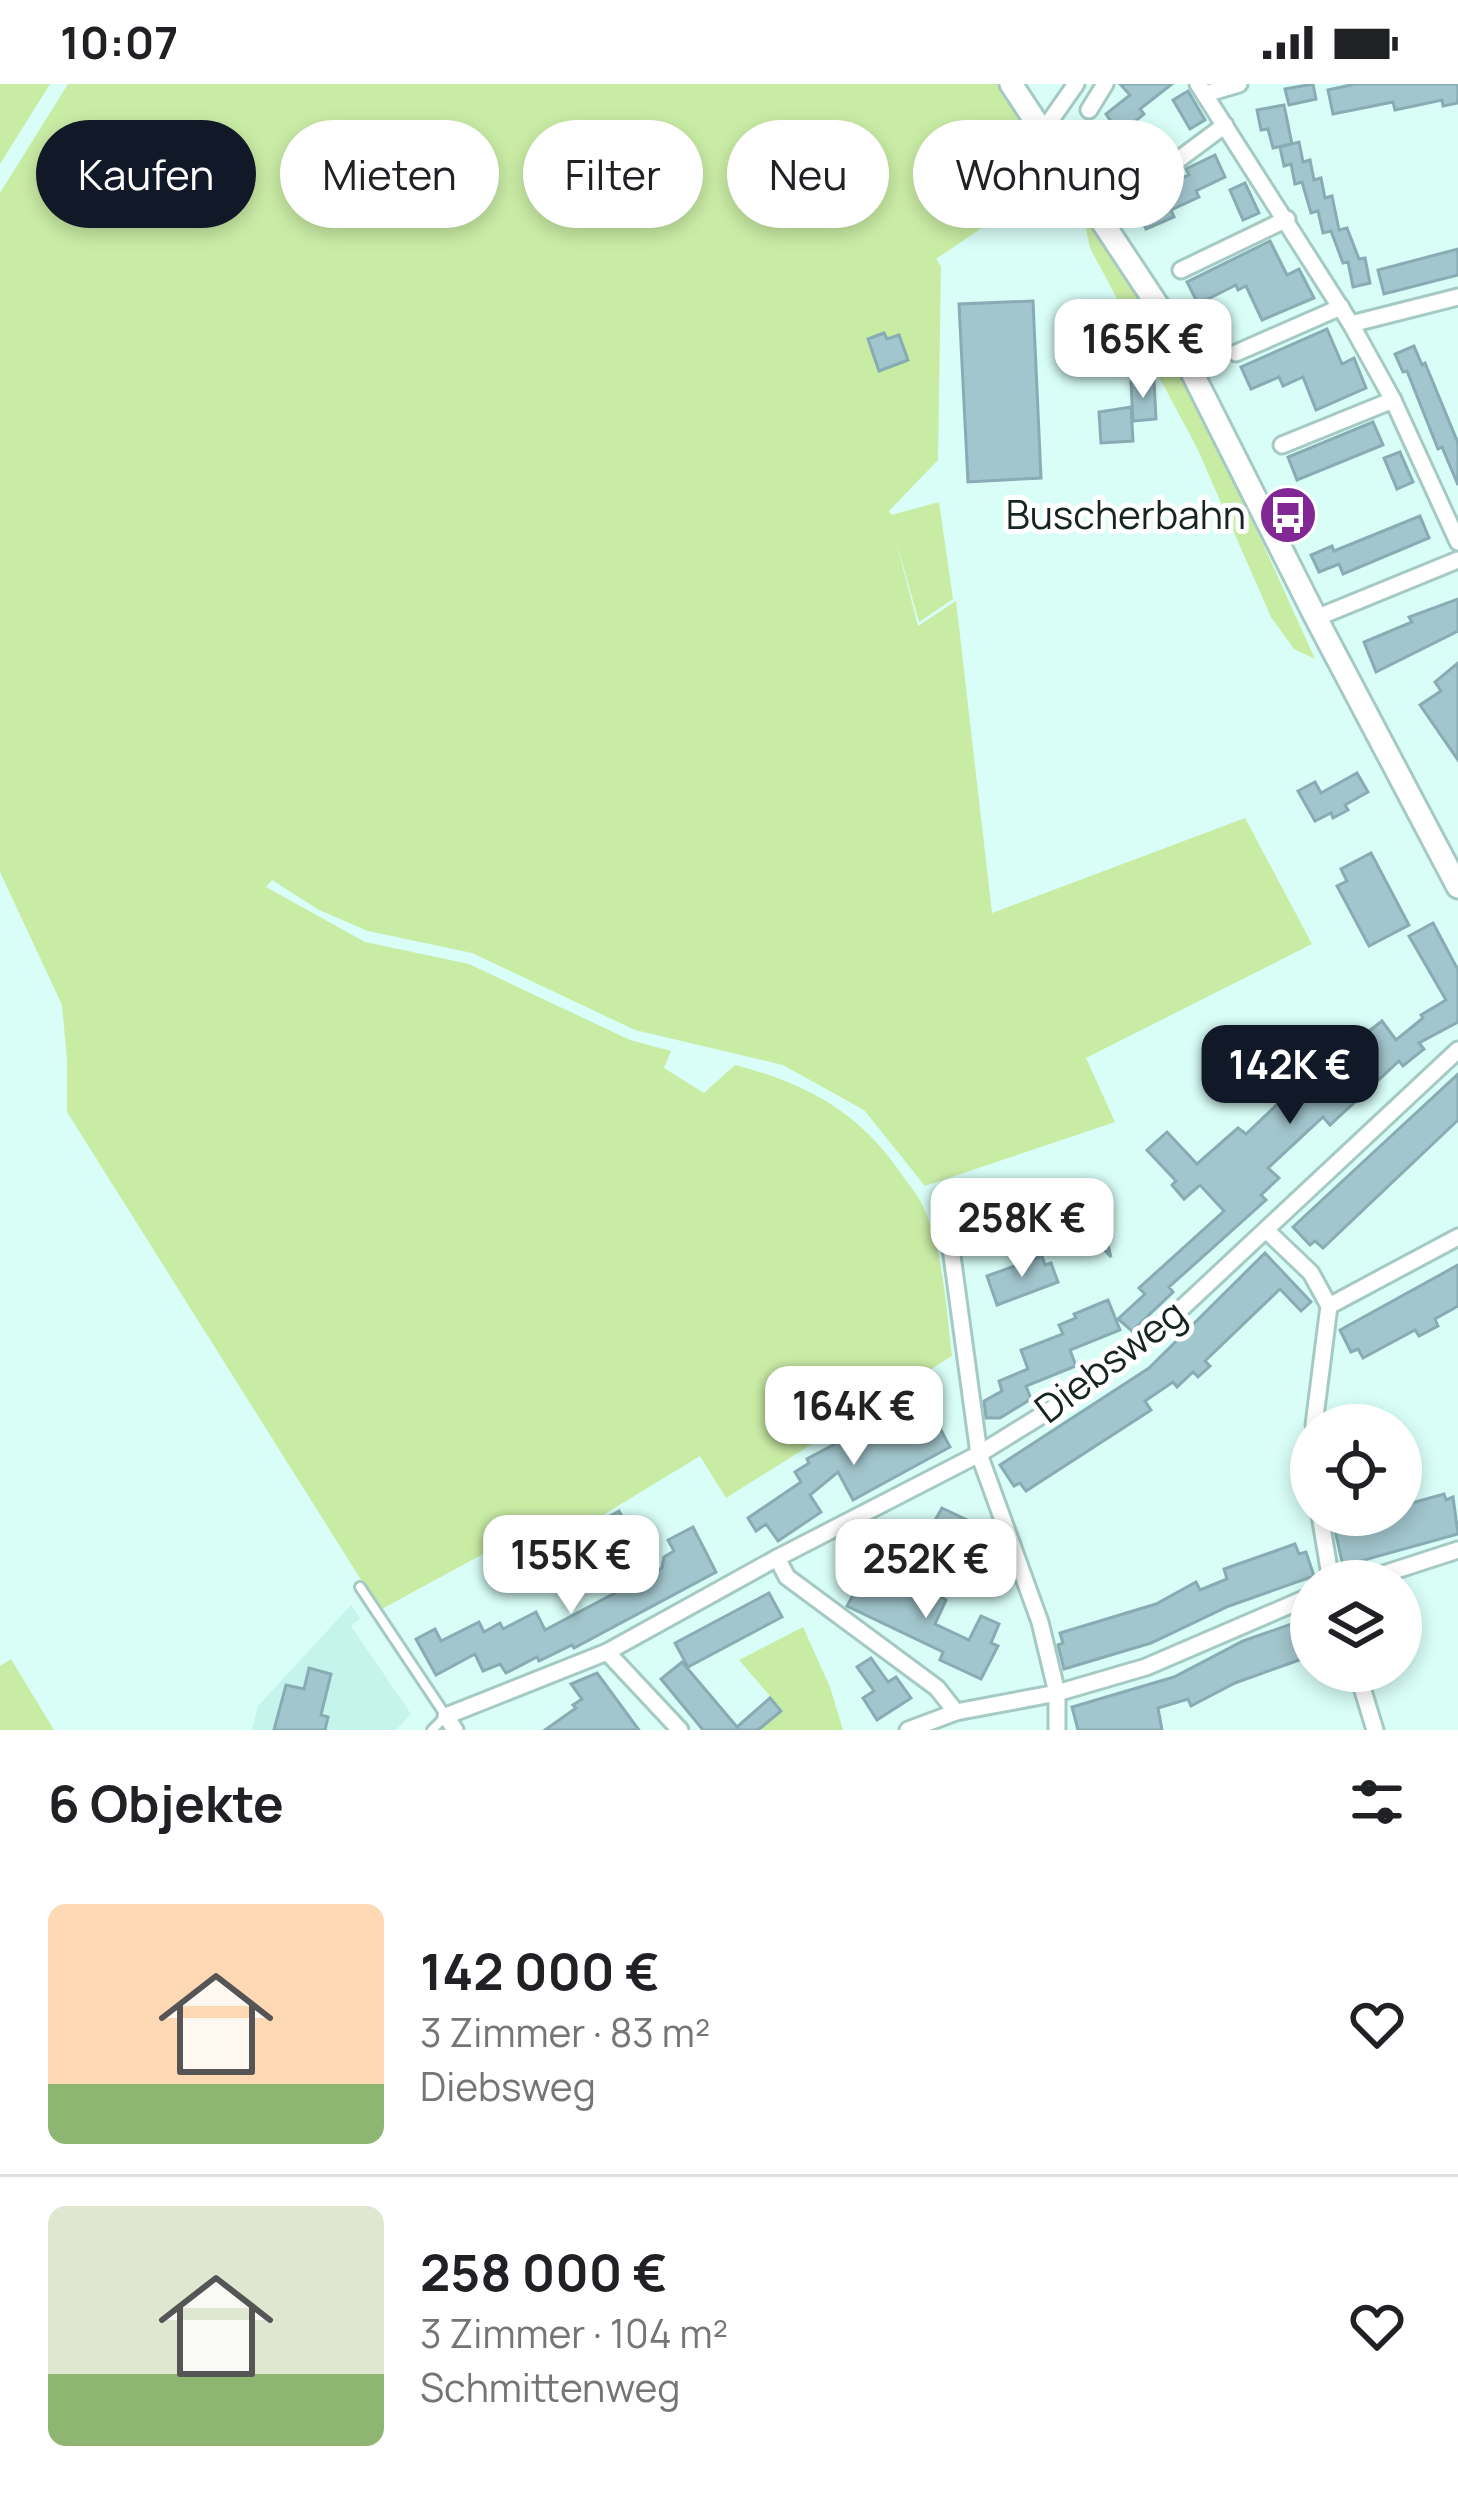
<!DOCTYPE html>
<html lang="de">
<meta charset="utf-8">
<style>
body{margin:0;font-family:Manrope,sans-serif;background:#f6f6f6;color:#202124;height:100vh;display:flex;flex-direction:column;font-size:45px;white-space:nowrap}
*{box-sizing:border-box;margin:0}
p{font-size:39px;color:#757577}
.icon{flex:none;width:66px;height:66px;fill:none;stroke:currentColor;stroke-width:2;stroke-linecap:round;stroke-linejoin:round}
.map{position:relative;height:1646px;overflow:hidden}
.details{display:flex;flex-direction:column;background:#fff;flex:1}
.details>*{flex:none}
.guide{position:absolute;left:36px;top:36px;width:1386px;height:108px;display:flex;gap:24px}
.controls{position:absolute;left:1290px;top:1320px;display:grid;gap:24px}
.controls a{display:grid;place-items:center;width:132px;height:132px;border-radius:50%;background:#fff;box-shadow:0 6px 18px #0003;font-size:60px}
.price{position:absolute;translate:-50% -102px;padding:0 27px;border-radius:24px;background:#fff;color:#222;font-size:39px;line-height:78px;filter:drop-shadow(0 3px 6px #0008)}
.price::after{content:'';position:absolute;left:50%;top:72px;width:36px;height:27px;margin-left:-18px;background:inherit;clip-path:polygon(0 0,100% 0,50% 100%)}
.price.current{background:#111827;color:#fff}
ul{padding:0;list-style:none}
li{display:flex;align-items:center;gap:36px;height:300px;padding:0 48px}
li+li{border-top:3px solid #e0e0e0}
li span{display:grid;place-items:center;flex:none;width:336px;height:240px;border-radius:18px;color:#555}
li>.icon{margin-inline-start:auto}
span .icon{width:144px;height:144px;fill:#fffc;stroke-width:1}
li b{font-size:51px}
h2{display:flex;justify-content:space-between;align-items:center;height:144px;padding:0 48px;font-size:51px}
.tag{padding:0 42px;border-radius:54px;background:#fff;box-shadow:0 6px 18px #0003;font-size:42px;line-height:108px}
.tag.current{background:#111827;color:#fff}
.status{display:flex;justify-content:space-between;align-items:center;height:84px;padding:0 60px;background:#fff;direction:ltr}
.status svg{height:33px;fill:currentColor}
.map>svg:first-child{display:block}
.built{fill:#c5f4ec}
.green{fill:#c9eca5}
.building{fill:#a2c6cd;stroke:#88acb3;stroke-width:3}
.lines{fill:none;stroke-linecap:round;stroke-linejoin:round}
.service-casing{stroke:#a5cac4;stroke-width:14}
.minor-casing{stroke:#a5cac4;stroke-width:21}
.secondary-casing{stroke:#a5cac4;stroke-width:27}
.service{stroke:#fff;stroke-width:8}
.minor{stroke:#fff;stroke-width:15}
.secondary{stroke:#fff;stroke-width:21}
.labels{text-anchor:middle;stroke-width:10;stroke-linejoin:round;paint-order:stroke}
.poi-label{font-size:39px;fill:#162422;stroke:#fff;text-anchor:end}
.street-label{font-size:39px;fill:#162422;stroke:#fff}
</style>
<div class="status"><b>10:07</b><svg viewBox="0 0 49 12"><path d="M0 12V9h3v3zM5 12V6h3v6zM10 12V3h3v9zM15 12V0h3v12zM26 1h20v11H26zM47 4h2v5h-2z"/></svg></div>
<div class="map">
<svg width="1458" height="1646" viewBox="0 0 1458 1646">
<rect width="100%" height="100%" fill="#d8fef7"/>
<polygon class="built" points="351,1521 360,1534 351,1542 411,1630 396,1646 252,1646 258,1622"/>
<g class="green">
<polygon points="0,0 50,0 0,80"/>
<path d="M68,0H998L1045,68L1001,131L936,175L941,182L938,376L889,427L891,431L939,418L953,515L919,538L895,453L918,542L956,517L992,829L1245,734L1312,860L1086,974L1115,1038L925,1102L864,1026L783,981L635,946L472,869L368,847L319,826L272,796L266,803L365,858L469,880L630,956L671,967L664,984L704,1009L735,981C805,999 858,1027 900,1088C908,1100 920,1113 925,1127C944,1172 946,1224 952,1272L726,1414L700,1372L519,1482L507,1457L380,1526L67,1028V976L62,921L0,788V109Z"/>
<path d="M1090,136C1182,272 1247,425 1315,575L1294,565L1271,533L1197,364L1090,164L1085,140Z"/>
<polygon points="803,1543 830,1603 843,1646 759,1646 782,1626 739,1576"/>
<polygon points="11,1575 54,1646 0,1646 0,1582"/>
</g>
<g class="building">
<polygon points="1120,0 1172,0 1140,25 1144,30 1121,49 1125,55 1101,74 1086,55 1110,36 1106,30 1130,11"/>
<polygon points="1313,0 1316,15 1289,21 1285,5"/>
<polygon points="1355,0 1458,0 1458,19 1443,22 1442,16 1395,26 1393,18 1333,30 1328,6"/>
<polygon points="1188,7 1205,36 1190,45 1173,16"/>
<polygon points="1284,21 1292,60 1273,64 1268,45 1261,46 1257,26"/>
<polygon points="1299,58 1303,78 1310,76 1314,96 1321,94 1325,114 1332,112 1339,146 1347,144 1359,175 1365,174 1370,199 1353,203 1348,178 1343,179 1331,147 1323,149 1318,127 1311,129 1302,98 1295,100 1291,80 1284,82 1280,63"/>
<polygon points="1215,71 1225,93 1196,107 1199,113 1171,126 1174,133 1146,145 1136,122 1164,110 1161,103 1189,91 1186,85"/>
<polygon points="1245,99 1259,129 1243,136 1230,106"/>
<polygon points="1270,157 1287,191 1299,185 1314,214 1262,236 1246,202 1238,206 1236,201 1198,220 1187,198"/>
<polygon points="1458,165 1458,191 1384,210 1378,186"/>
<polygon points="1033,217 1041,394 968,398 959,220"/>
<polygon points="1327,245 1342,280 1354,274 1366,304 1316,326 1303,293 1283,302 1279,293 1251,305 1241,283"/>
<polygon points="884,249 887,255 899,251 908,276 879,287 868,255"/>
<polygon points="1414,262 1422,281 1425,279 1458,359 1458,401 1442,363 1438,365 1407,287 1403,288 1395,270"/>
<polygon points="1154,297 1156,335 1133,337 1131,298"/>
<polygon points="1131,323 1133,357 1101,359 1099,328"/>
<polygon points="1373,338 1383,361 1297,396 1288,373"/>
<polygon points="1400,368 1413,398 1397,405 1384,374"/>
<polygon points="1420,432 1429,454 1343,490 1339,480 1319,488 1311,471 1332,462 1334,467"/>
<polygon points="1458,515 1458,547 1376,588 1364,558 1412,538 1409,533"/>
<polygon points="1458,579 1458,676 1420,621 1441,607 1435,598"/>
<polygon points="1357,689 1368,708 1345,721 1348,726 1333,734 1331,729 1315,737 1298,707 1315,698 1321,709"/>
<polygon points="1371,769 1409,841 1369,862 1337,802 1347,797 1341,785"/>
<polygon points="1433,839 1458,886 1458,938 1419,959 1424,965 1403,982 1399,977 1330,1041 1323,1033 1268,1084 1279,1094 1261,1111 1266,1116 1169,1203 1173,1208 1132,1247 1118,1235 1145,1210 1139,1204 1224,1127 1200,1101 1184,1115 1172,1101 1176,1097 1147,1066 1167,1048 1197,1080 1238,1044 1246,1050 1285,1013 1295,1021 1336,982 1327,972 1345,955 1350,962 1382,937 1396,956 1423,934 1421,931 1446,916 1409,852"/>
<polygon points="1458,990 1458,1036 1323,1164 1315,1157 1310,1161 1293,1143"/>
<polygon points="1099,1125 1111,1173 1087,1147 1082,1129"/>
<polygon points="1265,1169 1311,1218 1301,1227 1280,1205 1205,1277 1210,1282 1198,1293 1193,1288 1177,1303 1173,1298 1145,1317 1151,1326 1026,1407 1020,1399 1014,1402 1000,1381 1149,1284"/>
<polygon points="1042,1172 1045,1181 1051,1179 1058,1198 997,1221 987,1192"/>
<polygon points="1458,1181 1458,1222 1435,1235 1438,1242 1419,1252 1415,1246 1363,1274 1358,1265 1351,1268 1340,1246"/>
<polygon points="1108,1216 1120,1246 1070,1266 1076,1282 1026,1302 1031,1315 1000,1334 986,1334 984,1317 1002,1307 999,1297 1028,1285 1021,1266 1063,1250 1059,1241 1076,1234 1074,1230"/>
<polygon points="912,1328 918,1342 934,1333 950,1363 853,1416 838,1388 810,1411 821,1428 778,1457 766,1440 756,1447 748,1434 801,1398 795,1388 809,1379 807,1375 861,1346 857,1339 871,1331 880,1347"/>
<polygon points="1444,1410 1446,1416 1453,1413 1458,1450 1343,1482 1334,1442 1368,1431 1401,1431 1401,1422"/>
<polygon points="942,1424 986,1445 978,1459 934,1438"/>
<polygon points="619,1427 628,1443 529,1498 521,1482"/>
<polygon points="693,1443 716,1488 574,1564 572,1561 539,1577 537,1573 506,1589 500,1580 483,1587 475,1570 436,1591 416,1555 435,1545 441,1557 479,1538 484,1548 500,1539 503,1545 536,1528 545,1546 662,1484 664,1473 674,1467 668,1456"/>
<polygon points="1295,1460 1299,1470 1306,1468 1314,1492 1229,1522 1151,1559 1064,1585 1058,1561 1063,1559 1060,1549 1156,1520 1196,1498 1200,1506 1227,1495 1224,1485"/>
<polygon points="897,1484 946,1516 935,1540 969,1556 981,1532 999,1540 991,1559 998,1562 981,1595 940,1576 943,1568 847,1522 859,1500 872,1506 877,1495 889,1501"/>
<polygon points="769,1509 782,1533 688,1583 675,1559"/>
<polygon points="1311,1533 1311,1560 1298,1565 1302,1575 1235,1599 1191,1622 1188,1615 1158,1624 1162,1646 1078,1646 1072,1623 1174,1593 1243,1557"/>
<polygon points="871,1574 888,1598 896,1593 911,1614 877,1636 863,1614 874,1607 857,1583"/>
<polygon points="682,1578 737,1643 770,1614 781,1627 758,1646 703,1646 661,1595"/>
<polygon points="309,1584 331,1590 321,1631 328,1633 325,1646 274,1646 286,1601 304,1605"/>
<polygon points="597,1589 639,1646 545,1646 576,1624 573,1621 582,1615 571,1600"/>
</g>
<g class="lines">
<defs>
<polyline id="service" points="360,1503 446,1632 432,1646"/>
<g id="minor">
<polyline points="1198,0 1351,240 1393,316 1458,458"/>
<polyline points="1205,10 1239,0"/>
<polyline points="1089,26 1105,0"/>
<polyline points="1043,47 1076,0"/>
<polyline points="1131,111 1225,41"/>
<polyline points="1181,186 1287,135"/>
<polyline points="1351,240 1458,213"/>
<polyline points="1236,269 1341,223"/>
<polyline points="1282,361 1393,316"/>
<polyline points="1316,534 1458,476"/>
<polyline points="948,1142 979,1370 1040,1538 1057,1609 1057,1646"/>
<polyline points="1266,1146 1311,1189 1329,1222 1314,1341"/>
<polyline points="1329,1222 1458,1153"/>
<polyline points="1311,1375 1311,1377"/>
<polyline points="1320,1431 1331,1497"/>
<polyline points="777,1474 787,1493 937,1604 956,1628"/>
<polyline points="1362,1497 1458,1466"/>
<polyline points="607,1568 680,1646"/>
<polyline points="1357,1587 1375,1646"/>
<polyline points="455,1646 446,1632 607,1568 777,1474 979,1370 1076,1310 1167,1238 1458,966"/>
<polyline points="908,1646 956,1628 1057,1609 1146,1583 1311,1512"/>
</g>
<polyline id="secondary" points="1011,0 1160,225 1316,534 1458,803"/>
</defs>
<use href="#service" class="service-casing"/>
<use href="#minor" class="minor-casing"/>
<use href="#secondary" class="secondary-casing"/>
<use href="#service" class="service"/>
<use href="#minor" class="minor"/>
<use href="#secondary" class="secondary"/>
</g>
<defs>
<symbol id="bus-disc" viewBox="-11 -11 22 22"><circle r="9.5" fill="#812895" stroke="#fff"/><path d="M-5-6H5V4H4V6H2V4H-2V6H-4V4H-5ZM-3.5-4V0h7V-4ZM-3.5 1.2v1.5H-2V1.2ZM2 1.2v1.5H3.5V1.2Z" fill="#fff"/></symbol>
</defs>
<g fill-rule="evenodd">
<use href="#bus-disc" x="1255" y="398" width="66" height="66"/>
</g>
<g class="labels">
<g class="poi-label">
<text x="1246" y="445">Buscherbahn</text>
</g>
<g class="street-label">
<text transform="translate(1110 1277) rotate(-37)" y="14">Diebsweg</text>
</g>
</g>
</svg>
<div class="controls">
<a><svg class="icon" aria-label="locate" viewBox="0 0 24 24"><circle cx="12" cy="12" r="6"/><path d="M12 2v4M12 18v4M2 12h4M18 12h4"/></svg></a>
<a><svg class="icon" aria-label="layers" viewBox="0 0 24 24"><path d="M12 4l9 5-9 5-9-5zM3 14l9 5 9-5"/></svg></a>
</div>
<b class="price" style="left:1143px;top:317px">165K €</b>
<b class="price current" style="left:1290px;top:1043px">142K €</b>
<b class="price" style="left:1022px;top:1196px">258K €</b>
<b class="price" style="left:854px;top:1384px">164K €</b>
<b class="price" style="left:571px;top:1533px">155K €</b>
<b class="price" style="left:926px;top:1537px">252K €</b>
<div class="guide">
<a class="tag current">Kaufen</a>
<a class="tag">Mieten</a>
<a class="tag">Filter</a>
<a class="tag">Neu</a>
<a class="tag">Wohnung</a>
</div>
</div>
<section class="details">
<h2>6 Objekte<svg class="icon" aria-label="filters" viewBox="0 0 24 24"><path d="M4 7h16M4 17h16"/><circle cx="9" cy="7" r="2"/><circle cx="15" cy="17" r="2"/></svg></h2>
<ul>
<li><span style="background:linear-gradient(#ffd9b3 75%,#8fb573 0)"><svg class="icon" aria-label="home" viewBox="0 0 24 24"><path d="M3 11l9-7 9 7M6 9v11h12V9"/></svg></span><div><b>142 000 €</b><p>3 Zimmer · 83 m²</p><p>Diebsweg</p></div><svg class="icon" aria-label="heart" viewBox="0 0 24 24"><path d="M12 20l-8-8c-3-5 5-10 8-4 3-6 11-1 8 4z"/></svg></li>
<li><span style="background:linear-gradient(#dfe7d0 70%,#8fb573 0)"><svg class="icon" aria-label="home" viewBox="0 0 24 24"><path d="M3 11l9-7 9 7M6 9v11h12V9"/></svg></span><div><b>258 000 €</b><p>3 Zimmer · 104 m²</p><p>Schmittenweg</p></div><svg class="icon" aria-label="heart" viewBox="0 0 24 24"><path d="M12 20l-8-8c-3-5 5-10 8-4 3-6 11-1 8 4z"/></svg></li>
</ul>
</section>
